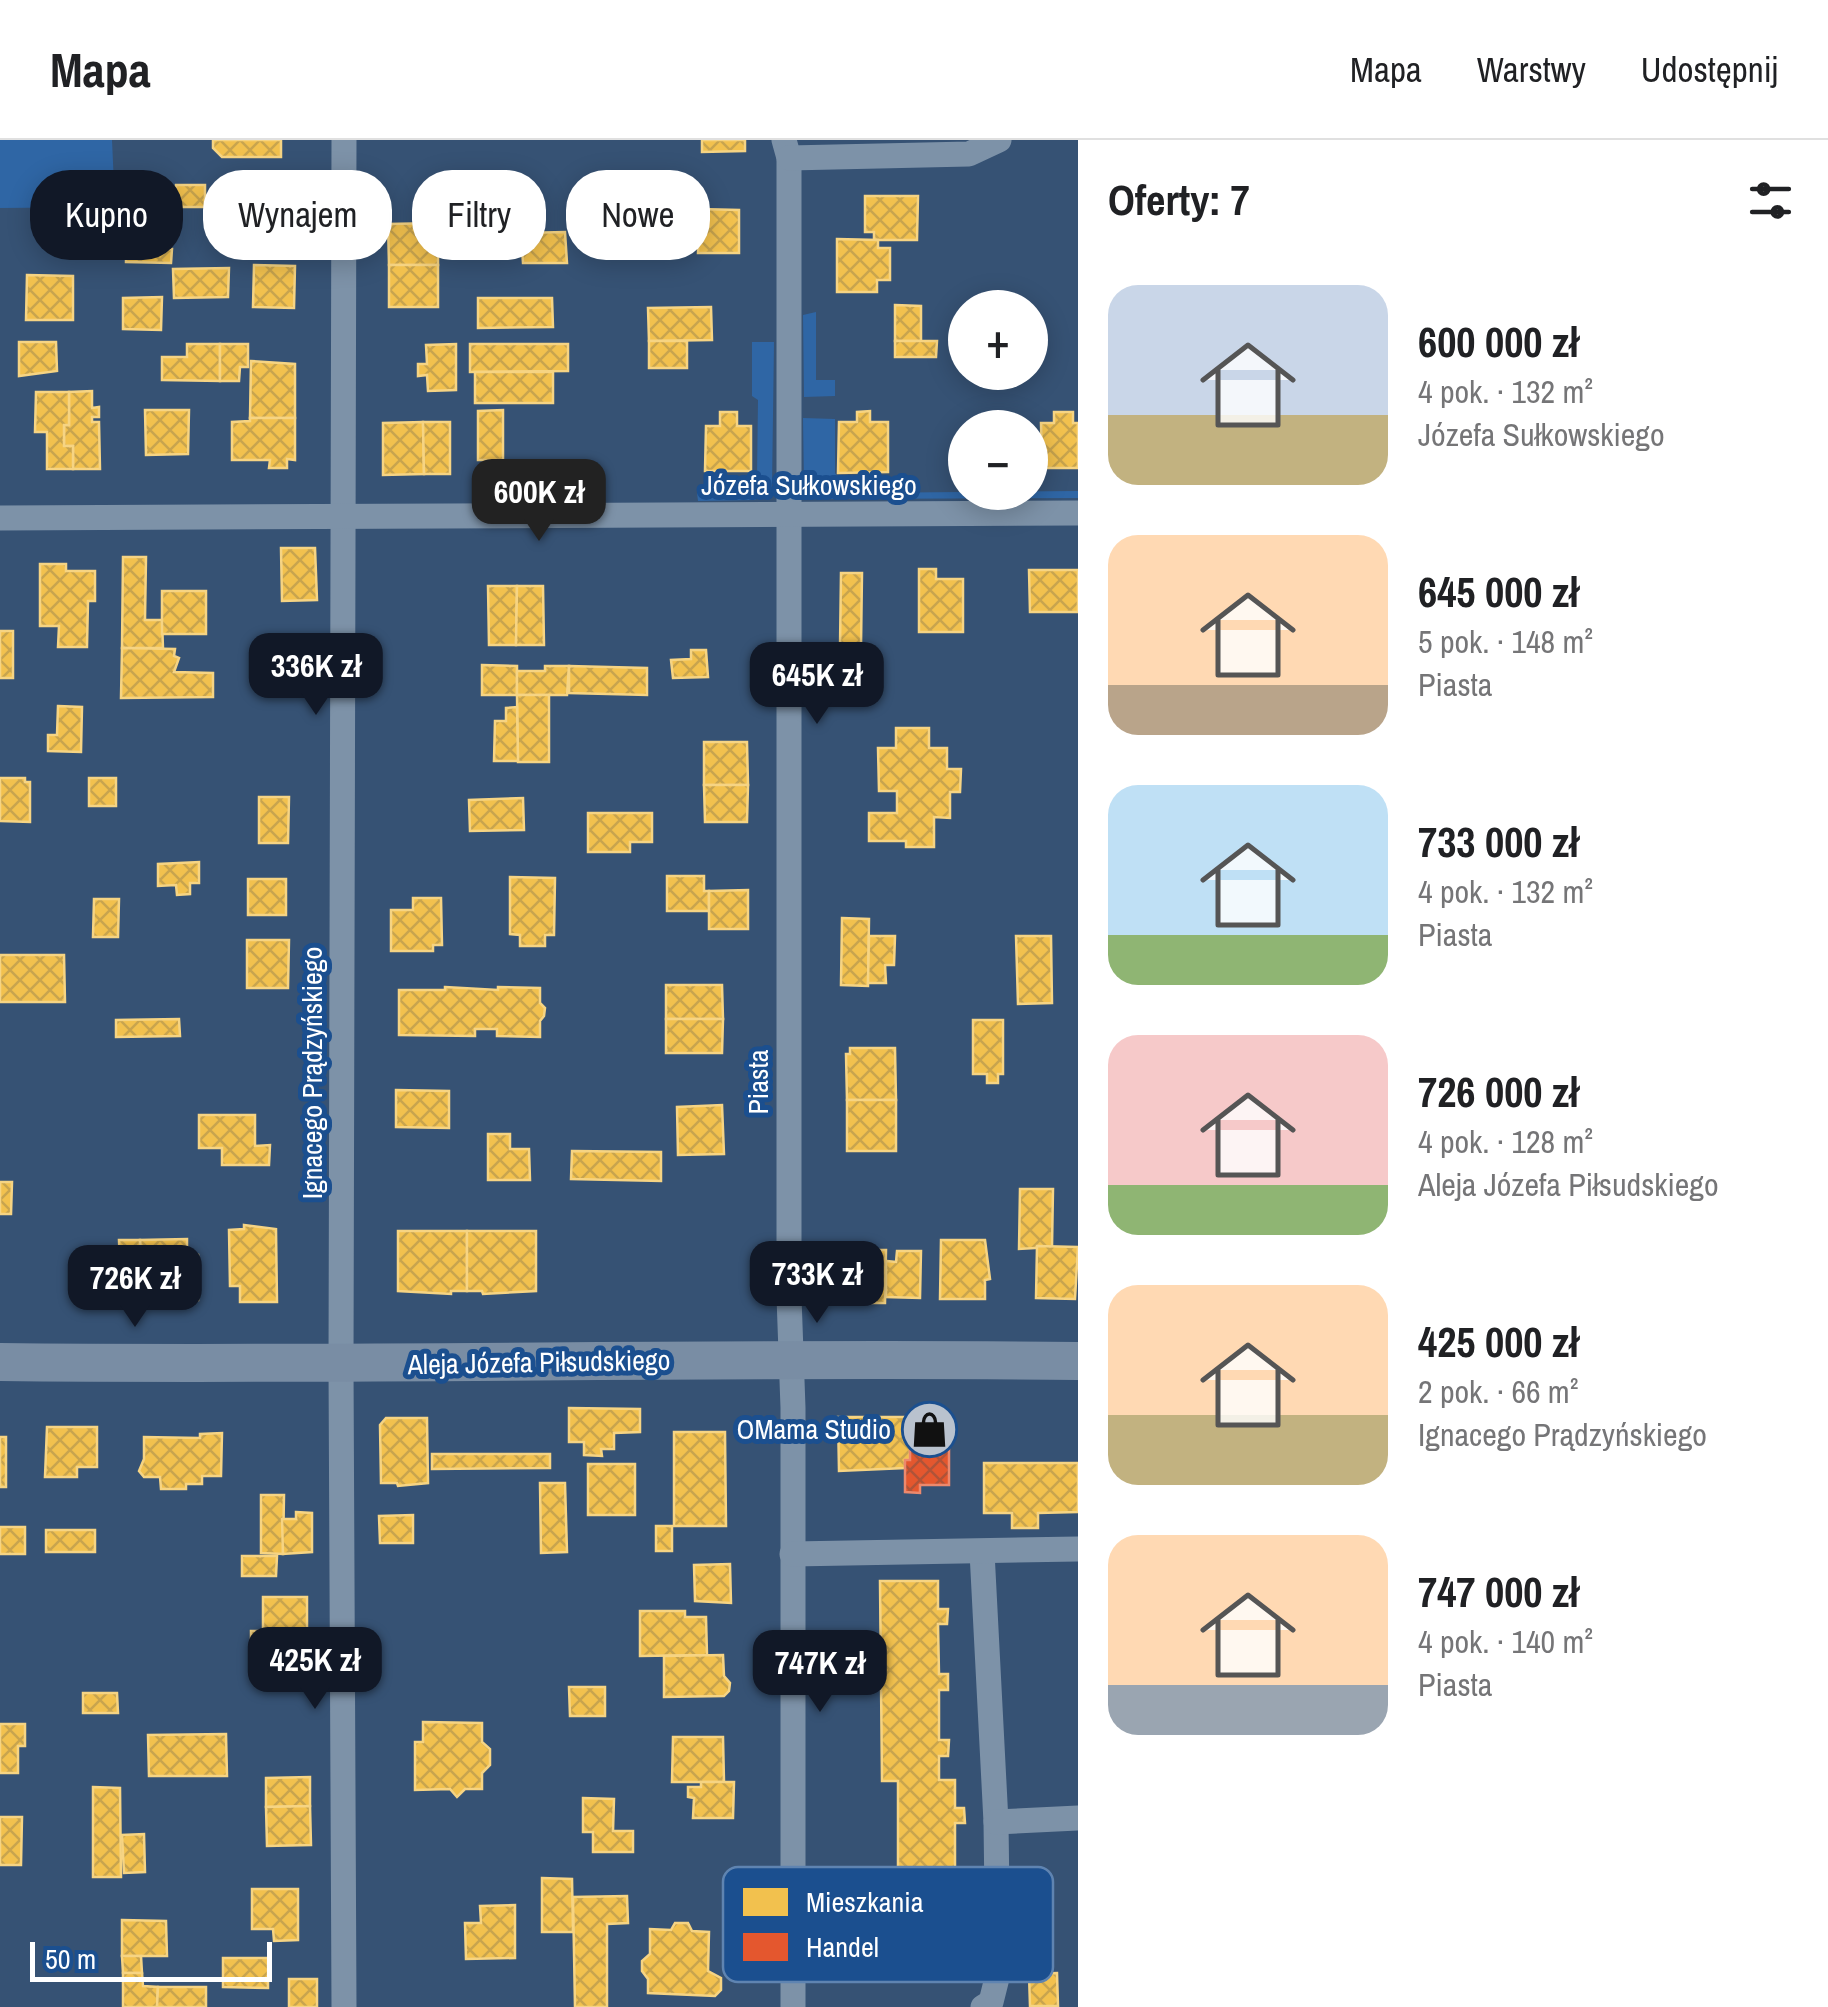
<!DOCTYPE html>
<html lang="pl">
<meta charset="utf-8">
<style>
body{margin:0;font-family:"Archivo Narrow",sans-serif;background:#f6f6f6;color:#202124;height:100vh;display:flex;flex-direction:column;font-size:38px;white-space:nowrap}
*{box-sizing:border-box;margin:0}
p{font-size:32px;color:#757577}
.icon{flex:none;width:55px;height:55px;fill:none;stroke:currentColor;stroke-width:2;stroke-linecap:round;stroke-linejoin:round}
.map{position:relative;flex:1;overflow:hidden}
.drawer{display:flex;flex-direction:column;background:#fff;width:750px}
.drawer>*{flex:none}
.hud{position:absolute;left:30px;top:30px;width:898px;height:90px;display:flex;gap:20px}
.fabs{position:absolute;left:948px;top:150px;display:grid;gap:20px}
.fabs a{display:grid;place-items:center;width:100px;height:100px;border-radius:50%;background:#fff;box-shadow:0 5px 25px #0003;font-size:50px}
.scale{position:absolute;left:30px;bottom:25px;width:242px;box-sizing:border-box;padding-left:10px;border:5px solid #fff;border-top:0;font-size:28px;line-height:35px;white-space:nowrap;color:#fff;-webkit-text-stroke:8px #1b4f8f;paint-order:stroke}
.price{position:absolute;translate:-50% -85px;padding:0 22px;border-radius:20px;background:#111827;color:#fff;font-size:32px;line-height:65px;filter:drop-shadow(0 2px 5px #0008)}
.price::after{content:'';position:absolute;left:50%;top:60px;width:30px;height:22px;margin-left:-15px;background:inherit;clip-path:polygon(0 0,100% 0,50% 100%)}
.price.selected{background:#222;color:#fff}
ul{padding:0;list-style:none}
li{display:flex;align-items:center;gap:30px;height:250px;padding:0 30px}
li span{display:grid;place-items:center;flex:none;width:280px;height:200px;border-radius:30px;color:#555}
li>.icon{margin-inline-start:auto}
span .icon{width:120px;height:120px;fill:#fffc;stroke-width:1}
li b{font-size:42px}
h2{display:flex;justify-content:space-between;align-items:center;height:120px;padding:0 30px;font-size:42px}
.chip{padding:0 35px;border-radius:40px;background:#fff;box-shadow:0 5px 25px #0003;font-size:35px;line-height:90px}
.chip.selected{background:#111827;color:#fff}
header{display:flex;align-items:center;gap:60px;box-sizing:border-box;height:140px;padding:0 50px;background:#fff;border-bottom:2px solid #e0e0e0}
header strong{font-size:48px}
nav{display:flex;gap:55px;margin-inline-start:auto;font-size:35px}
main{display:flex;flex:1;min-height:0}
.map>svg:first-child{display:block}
.grass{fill:#2f66a5}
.homes{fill:url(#homes-cross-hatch);stroke:#f6d483;stroke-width:2.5}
.shops{fill:url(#shops-cross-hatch);stroke:#ec896d;stroke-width:2.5}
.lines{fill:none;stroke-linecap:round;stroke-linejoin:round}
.street{stroke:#7d92a8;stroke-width:25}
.secondary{stroke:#798da4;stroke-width:38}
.labels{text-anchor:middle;stroke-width:10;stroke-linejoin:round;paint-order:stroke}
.street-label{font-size:28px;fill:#fff;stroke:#1b4f8f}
.poi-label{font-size:28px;fill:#fff;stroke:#1b4f8f;text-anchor:end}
.key{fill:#1b4f8f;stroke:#5f84b1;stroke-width:2.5}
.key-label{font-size:28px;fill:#fff}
</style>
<header>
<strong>Mapa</strong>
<nav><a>Mapa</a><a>Warstwy</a><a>Udostępnij</a></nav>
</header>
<main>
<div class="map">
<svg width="1078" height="1867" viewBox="0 0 1078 1867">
<defs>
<pattern id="homes-cross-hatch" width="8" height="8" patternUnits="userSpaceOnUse" patternTransform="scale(2.5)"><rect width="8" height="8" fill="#f2c14e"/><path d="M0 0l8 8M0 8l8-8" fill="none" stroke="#c8a44e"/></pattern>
<pattern id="shops-cross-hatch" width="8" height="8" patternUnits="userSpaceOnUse" patternTransform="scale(2.5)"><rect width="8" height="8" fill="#e4572e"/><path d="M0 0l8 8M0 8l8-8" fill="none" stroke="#af5338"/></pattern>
</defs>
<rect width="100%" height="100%" fill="#365274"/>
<g class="grass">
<polygon points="0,0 112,0 115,67 0,68"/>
<polygon points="816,172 816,240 835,240 835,256 804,257 803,175"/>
<polygon points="752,202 774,202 772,347 755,360 698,361 697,353 740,353 757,336 758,260 752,256"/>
<polygon points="803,278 835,279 835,333 851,353 1078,351 1078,358 826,359 815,356 804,345"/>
</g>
<g class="homes">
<polygon points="213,0 281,0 281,17 222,17 213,8"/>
<polygon points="702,0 745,0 745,11 702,12"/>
<polygon points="176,45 205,45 205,67 175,67"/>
<rect x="243" y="46" width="28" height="12"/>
<polygon points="275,46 314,46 314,66 302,66 302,58 275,58"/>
<polygon points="865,56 918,56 917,100 874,100 874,92 865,92"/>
<polygon points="126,68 160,69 160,109 172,109 171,123 126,122"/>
<polygon points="699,69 739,70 739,113 698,113"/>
<polygon points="438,83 438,125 389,125 388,84"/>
<polygon points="565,92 567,123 523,123 521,93"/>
<polygon points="837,99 878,100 878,108 890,108 890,140 877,140 877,152 837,152"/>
<polygon points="254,125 295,126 294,168 253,167"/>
<rect x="389" y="125" width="49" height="42"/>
<polygon points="229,128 228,157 174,158 173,129"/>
<polygon points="27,135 73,136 73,180 26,180"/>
<polygon points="162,157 161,190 123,189 123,158"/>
<polygon points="478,158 552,158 553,187 478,188"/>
<polygon points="895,165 921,166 921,201 895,201"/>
<polygon points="711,167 712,200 649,201 648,168"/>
<rect x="649" y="201" width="38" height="27"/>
<polygon points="895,201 937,201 936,217 895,217"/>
<polygon points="19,202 56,202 57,231 19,236"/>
<polygon points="187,204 220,204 220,241 162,240 162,217 187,217"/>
<polygon points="220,204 248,204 248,227 240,227 239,241 220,241"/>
<polygon points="456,204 456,250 428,251 427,235 418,236 418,224 427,224 426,205"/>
<polygon points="470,204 568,204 568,231 470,232"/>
<polygon points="251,221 295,224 295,278 250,278"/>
<rect x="475" y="232" width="78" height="31"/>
<polygon points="92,251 92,268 99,267 99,277 92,277 92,282 99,282 100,329 73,329 73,306 64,306 64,285 69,285 69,252"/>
<polygon points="36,252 69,252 69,285 64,285 64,306 73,306 73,329 47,329 47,292 35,292"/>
<polygon points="145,270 189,270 188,314 146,315"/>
<polygon points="503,270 503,320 478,320 478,271"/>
<polygon points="870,271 870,282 888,282 888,332 838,333 839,282 857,282 857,272"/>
<polygon points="720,272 737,272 737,286 751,286 751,331 705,331 706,286 720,286"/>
<polygon points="1054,272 1073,272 1073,283 1078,283 1078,328 1042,328 1041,283 1054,283"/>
<polygon points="250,278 295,278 295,320 287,319 287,328 269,328 270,320 232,320 232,282 250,281"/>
<polygon points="423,282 424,334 383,335 383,283"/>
<polygon points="423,282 450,282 450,334 424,334"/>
<polygon points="281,408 315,408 317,460 282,461"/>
<polygon points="123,417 146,417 145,480 162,480 163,508 122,508"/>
<polygon points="40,424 66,424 66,431 95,431 95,461 88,461 87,507 58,507 59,486 40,486"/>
<polygon points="919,429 936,429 936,439 963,439 963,492 919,492"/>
<polygon points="1029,430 1078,430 1078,472 1030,472"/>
<polygon points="841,433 862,433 861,507 840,508"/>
<polygon points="488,446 517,446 516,505 489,505"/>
<polygon points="517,446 543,446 544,505 516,505"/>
<rect x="162" y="451" width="44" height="43"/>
<rect x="0" y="491" width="13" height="47"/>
<polygon points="122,508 175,509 174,516 179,518 174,532 213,533 213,557 121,558"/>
<polygon points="691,510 706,510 708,537 673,538 671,520 691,519"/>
<polygon points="482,525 517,526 517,555 482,555"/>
<polygon points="545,526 569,526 567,555 517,555 517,531 545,531"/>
<polygon points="569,526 647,528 647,555 569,553"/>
<rect x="293" y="529" width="24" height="26"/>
<polygon points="517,555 549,555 549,622 518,622"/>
<polygon points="58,566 82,567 81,612 48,611 48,595 57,595"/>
<polygon points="517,567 518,621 494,621 495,581 506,581 506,568"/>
<polygon points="896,588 929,588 929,608 947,608 947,629 961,629 960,652 950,652 950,678 934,677 934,707 906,707 906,701 869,701 869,673 897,673 897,651 879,651 878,608 896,608"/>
<polygon points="704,602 747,602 748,645 704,645"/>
<polygon points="0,638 25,638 25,642 30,642 30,682 0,681"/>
<rect x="89" y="638" width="27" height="28"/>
<polygon points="704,645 748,645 747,682 705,682"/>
<polygon points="259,657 289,657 288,703 259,703"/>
<polygon points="523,658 524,690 470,691 469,660"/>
<polygon points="588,673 652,673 652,702 630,702 630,712 588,712"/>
<polygon points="199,722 199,743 190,743 190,754 177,755 176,745 158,746 158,724"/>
<polygon points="667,736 704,736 704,751 709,751 709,771 667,771"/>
<polygon points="510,737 555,738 554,795 545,795 545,806 520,806 520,795 510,794"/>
<rect x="248" y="739" width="38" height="36"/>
<polygon points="748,750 748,789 709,789 709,751"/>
<polygon points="413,758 441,758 442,805 433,805 433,811 391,811 391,770 413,770"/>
<polygon points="94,759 119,759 118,797 93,797"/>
<polygon points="842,778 869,779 868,846 841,845"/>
<polygon points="869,796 895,796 894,825 885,825 886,843 868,843"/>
<polygon points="1016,796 1051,796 1052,863 1018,864"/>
<polygon points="247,800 289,800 288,848 247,848"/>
<polygon points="0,815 64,815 65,862 0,862"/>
<polygon points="666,845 722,845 723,879 666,879"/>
<polygon points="445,847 498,850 498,847 540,848 540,863 545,868 544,876 540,881 540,897 497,896 497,889 475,889 475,896 399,895 399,850 445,850"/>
<polygon points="179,879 180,896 116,897 116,880"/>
<polygon points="666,879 723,879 722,913 666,913"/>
<polygon points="973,880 1003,880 1003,934 998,934 998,943 987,943 987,934 973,934"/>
<polygon points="850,908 895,908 896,960 847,960 846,914 850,914"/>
<polygon points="396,950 449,951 449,988 396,987"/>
<rect x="847" y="960" width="49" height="51"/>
<polygon points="722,965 724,1014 678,1015 677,967"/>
<polygon points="199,975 255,975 255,1006 270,1005 269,1025 222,1025 222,1008 199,1008"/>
<polygon points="488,994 510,994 510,1009 529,1009 530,1040 488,1040"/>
<polygon points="572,1011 661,1012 661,1041 571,1039"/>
<polygon points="0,1042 12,1042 11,1074 0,1074"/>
<polygon points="1020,1049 1053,1049 1052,1107 1019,1109"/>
<polygon points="244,1085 276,1089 277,1162 240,1162 240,1146 230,1146 229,1090 244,1089"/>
<polygon points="398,1091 467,1091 467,1151 451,1151 451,1154 398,1151"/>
<polygon points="467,1091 536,1091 536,1151 483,1154 482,1151 467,1151"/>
<polygon points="187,1099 187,1114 198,1115 198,1160 141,1160 140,1100"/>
<polygon points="119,1100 140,1100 141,1160 121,1159"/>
<polygon points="941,1100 985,1100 990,1139 985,1140 985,1159 940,1159"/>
<polygon points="1037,1106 1078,1107 1075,1159 1036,1158"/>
<polygon points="833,1110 886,1110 885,1163 834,1163"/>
<polygon points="897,1111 921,1111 920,1158 886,1157 886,1121 896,1122"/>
<polygon points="569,1268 640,1269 640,1292 614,1293 614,1309 601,1309 602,1316 584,1315 584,1302 569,1302"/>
<polygon points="838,1277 910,1277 910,1320 905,1320 905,1328 839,1331"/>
<polygon points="386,1278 427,1278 428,1343 398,1346 397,1343 381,1343 380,1285"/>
<polygon points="47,1287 97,1287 97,1327 77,1327 77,1337 45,1337"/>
<polygon points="674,1292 725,1292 726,1386 674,1386"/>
<polygon points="222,1293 221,1336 202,1336 202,1344 186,1344 186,1349 161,1349 160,1337 144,1337 139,1331 144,1319 144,1297 200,1298 200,1294"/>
<rect x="0" y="1297" width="6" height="50"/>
<polygon points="432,1314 550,1314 550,1328 432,1329"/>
<polygon points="984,1323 1078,1323 1078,1372 1038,1373 1038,1388 1012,1388 1012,1373 984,1373"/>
<rect x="588" y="1324" width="47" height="51"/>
<polygon points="540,1343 565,1343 567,1412 541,1413"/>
<polygon points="261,1355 284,1355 283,1414 261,1413"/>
<polygon points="296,1372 312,1373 312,1412 283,1414 282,1379 296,1379"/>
<polygon points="413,1375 413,1403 380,1403 379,1376"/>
<rect x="656" y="1386" width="16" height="25"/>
<rect x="0" y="1387" width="25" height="27"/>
<rect x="46" y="1390" width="49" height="22"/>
<polygon points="242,1416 277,1416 276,1436 242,1436"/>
<polygon points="730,1424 731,1463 695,1461 694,1425"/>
<polygon points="880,1441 938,1441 938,1469 948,1469 947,1484 938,1484 939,1534 948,1534 948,1550 939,1550 939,1600 949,1600 948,1616 939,1616 939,1640 955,1640 955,1668 964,1668 965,1683 955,1683 955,1733 965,1733 965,1748 955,1748 956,1799 965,1799 965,1814 956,1814 956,1840 898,1840 898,1641 882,1641"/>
<polygon points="263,1457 307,1457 307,1495 286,1496 286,1491 263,1491"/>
<polygon points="640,1471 685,1471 685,1477 706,1477 707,1515 640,1516"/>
<polygon points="251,1491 286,1491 286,1496 307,1495 308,1525 263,1526 263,1504 251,1505"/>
<polygon points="723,1515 724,1536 730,1543 729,1551 724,1556 664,1557 664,1516"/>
<polygon points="569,1547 605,1547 605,1576 570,1576"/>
<polygon points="83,1553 117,1553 118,1573 83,1573"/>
<polygon points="423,1582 482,1583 482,1602 490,1609 490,1625 482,1633 482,1649 465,1649 457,1657 450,1649 415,1650 415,1602 423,1602"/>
<polygon points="0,1584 25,1584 25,1606 18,1606 18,1633 0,1633"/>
<polygon points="226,1594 227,1636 149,1636 148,1595"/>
<polygon points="673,1597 723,1597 724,1642 672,1642"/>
<polygon points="310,1637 310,1666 266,1667 266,1638"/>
<polygon points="701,1642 734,1642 733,1678 693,1678 694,1658 688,1657 688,1647 701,1647"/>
<polygon points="93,1647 120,1648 121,1737 93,1737"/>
<polygon points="583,1658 614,1659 613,1691 633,1691 633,1712 593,1712 593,1692 583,1692"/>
<polygon points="310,1666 311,1705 267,1706 266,1667"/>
<polygon points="0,1677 22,1677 21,1725 0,1725"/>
<polygon points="144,1694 145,1732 124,1733 122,1695"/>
<polygon points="542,1738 572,1739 573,1792 542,1792"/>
<polygon points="252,1749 298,1749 298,1800 274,1801 273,1789 252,1789"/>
<polygon points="627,1756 628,1783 607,1784 607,1867 575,1867 573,1757"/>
<polygon points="515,1765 515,1818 466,1819 465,1783 481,1783 480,1766"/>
<polygon points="122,1780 166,1781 167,1816 122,1816"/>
<polygon points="675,1783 688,1783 692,1791 709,1792 708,1831 721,1838 721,1850 715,1856 648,1853 648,1839 642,1831 642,1821 650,1814 650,1789 671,1790"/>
<polygon points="122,1816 141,1816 142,1833 123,1833"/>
<polygon points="223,1818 268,1818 268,1848 223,1847"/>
<polygon points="123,1833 142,1833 143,1846 158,1847 157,1867 123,1867"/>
<polygon points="1057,1833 1058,1866 1030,1866 1029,1834"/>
<rect x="289" y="1839" width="28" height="28"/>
<polygon points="158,1847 206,1847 206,1867 157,1867"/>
</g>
<polygon class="shops" points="949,1276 949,1345 920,1345 920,1353 905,1352 905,1320 910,1320 910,1277"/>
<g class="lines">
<g class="street">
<polyline points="344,0 341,1225 344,1867"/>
<polyline points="784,0 789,18 789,1157 793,1268 793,1867"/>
<polyline points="789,18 969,14 999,0"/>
<polyline points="0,378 1078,373"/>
<polyline points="982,1412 996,1682 998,1834 991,1862 983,1867"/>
<polyline points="792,1414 1078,1409"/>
<polyline points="996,1682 1078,1678"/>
</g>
<path class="secondary" d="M0,1222C359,1226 719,1217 1078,1221"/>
</g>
<defs>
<symbol id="shop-disc" viewBox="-11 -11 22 22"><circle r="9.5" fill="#b9c2ce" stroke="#1b4f8f"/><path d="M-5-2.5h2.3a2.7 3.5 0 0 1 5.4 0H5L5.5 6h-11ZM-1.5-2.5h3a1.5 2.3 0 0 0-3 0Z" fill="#111"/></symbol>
</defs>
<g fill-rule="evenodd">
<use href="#shop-disc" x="898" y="1258" width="63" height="63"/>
</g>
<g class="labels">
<g class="street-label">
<text x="809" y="355">Józefa Sułkowskiego</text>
<text transform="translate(312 933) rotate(-90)" y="10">Ignacego Prądzyńskiego</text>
<text transform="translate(758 942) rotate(-90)" y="10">Piasta</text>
<text transform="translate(539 1222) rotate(-1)" y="10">Aleja Józefa Piłsudskiego</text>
</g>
<g class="poi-label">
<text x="891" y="1299">OMama Studio</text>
</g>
</g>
<rect x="723" y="1727" width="330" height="115" rx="15" class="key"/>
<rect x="743" y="1748" width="45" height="28" fill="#f2c14e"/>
<rect x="743" y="1793" width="45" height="28" fill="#e4572e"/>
<g class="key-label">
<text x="806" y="1772">Mieszkania</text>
<text x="806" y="1817">Handel</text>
</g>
</svg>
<div class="fabs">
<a>+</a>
<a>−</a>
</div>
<div class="scale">50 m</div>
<b class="price selected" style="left:539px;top:404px">600K zł</b>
<b class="price" style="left:316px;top:578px">336K zł</b>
<b class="price" style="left:817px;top:587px">645K zł</b>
<b class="price" style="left:817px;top:1186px">733K zł</b>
<b class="price" style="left:135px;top:1190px">726K zł</b>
<b class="price" style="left:315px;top:1572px">425K zł</b>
<b class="price" style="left:820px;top:1575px">747K zł</b>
<div class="hud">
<a class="chip selected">Kupno</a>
<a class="chip">Wynajem</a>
<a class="chip">Filtry</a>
<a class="chip">Nowe</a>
</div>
</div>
<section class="drawer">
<h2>Oferty: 7<svg class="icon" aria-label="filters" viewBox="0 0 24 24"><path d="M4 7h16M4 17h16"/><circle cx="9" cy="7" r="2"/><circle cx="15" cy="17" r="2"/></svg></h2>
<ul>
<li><span style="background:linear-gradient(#c9d6e8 65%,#c2b280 0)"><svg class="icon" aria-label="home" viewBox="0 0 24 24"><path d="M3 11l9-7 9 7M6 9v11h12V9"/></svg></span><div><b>600 000 zł</b><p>4 pok. · 132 m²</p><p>Józefa Sułkowskiego</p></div></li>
<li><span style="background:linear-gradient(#ffd9b3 75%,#b9a48a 0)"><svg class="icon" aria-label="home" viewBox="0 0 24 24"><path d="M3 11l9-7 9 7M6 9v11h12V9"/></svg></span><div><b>645 000 zł</b><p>5 pok. · 148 m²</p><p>Piasta</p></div></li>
<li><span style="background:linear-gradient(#bfe0f5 75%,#8fb573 0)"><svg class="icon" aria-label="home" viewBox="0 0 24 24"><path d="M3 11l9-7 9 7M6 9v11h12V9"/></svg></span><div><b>733 000 zł</b><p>4 pok. · 132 m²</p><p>Piasta</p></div></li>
<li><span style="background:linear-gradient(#f6c9c9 75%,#8fb573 0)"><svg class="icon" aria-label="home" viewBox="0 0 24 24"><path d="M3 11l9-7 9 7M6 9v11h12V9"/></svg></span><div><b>726 000 zł</b><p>4 pok. · 128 m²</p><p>Aleja Józefa Piłsudskiego</p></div></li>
<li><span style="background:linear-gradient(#ffd9b3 65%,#c2b280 0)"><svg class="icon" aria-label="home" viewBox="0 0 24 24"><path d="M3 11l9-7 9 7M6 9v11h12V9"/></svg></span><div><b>425 000 zł</b><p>2 pok. · 66 m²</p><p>Ignacego Prądzyńskiego</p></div></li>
<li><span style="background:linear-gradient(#ffd9b3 75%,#9aa5b1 0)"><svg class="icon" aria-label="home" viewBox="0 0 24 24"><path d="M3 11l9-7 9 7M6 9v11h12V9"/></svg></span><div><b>747 000 zł</b><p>4 pok. · 140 m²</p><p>Piasta</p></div></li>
</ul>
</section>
</main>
